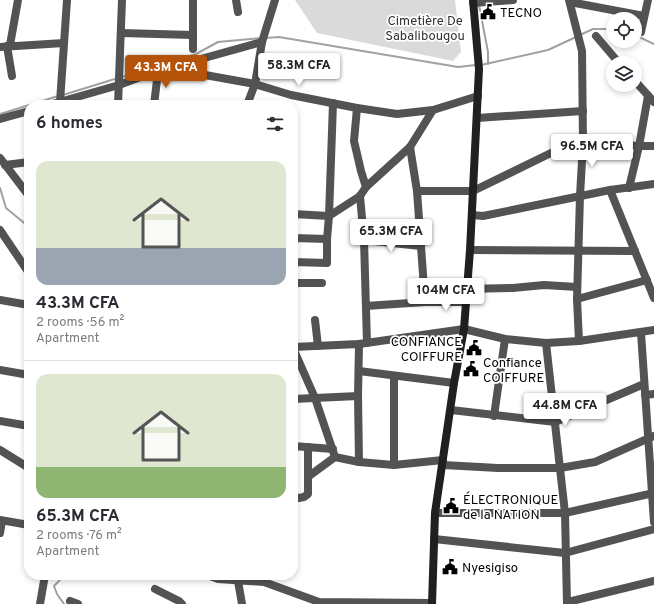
<!DOCTYPE html>
<meta charset="utf-8">
<style>
body{margin:0;font-family:Overpass,sans-serif;background:#f7f7f7;color:#2b2b33;height:100vh;display:flex;flex-direction:column;font-size:15px;white-space:nowrap}
*{box-sizing:border-box;margin:0}
p{font-size:13px;color:#7c7c81}
.icon{flex:none;width:22px;height:22px;fill:none;stroke:currentColor;stroke-width:2;stroke-linecap:round;stroke-linejoin:round}
.map{position:relative;flex:1;overflow:hidden}
.panel{position:absolute;left:24px;top:100px;width:274px;height:480px;display:flex;flex-direction:column;background:#fff;border-radius:16px;box-shadow:0 2px 6px #0003}
.panel>*{flex:none}
.buttons{position:absolute;left:606px;top:12px;display:grid;gap:8px}
.buttons a{display:grid;place-items:center;width:36px;height:36px;border-radius:50%;background:#fff;box-shadow:0 2px 6px #0003;font-size:20px}
.price{position:absolute;translate:-50% -34px;padding:0 9px;border-radius:4px;background:#fff;color:#222;font-size:13px;line-height:26px;filter:drop-shadow(0 1px 2px #0008)}
.price::after{content:'';position:absolute;left:50%;top:24px;width:12px;height:9px;margin-left:-6px;background:inherit;clip-path:polygon(0 0,100% 0,50% 100%)}
.price.current{background:#b45309;color:#fff}
ul{padding:0;list-style:none}
li{display:grid;align-content:center;gap:8px;height:212px;padding:0 12px}
li+li{border-top:1px solid #e1e1e2}
li span{display:grid;place-items:center;height:124px;border-radius:12px;color:#555}
li>.icon{margin-inline-start:auto}
span .icon{width:72px;height:72px;fill:#fffc;stroke-width:1}
li b{font-size:17px}
h2{display:flex;justify-content:space-between;align-items:center;height:48px;padding:0 12px;font-size:17px}
.map>svg:first-child{display:block}
.green{fill:#dadada}
.lines{fill:none;stroke-linecap:round;stroke-linejoin:round}
.stream{stroke:#a1a1a1;stroke-width:2}
.minor{stroke:#535353;stroke-width:8}
.secondary{stroke:#202020;stroke-width:8}
.labels{text-anchor:middle;stroke-width:3.5;stroke-linejoin:round;paint-order:stroke}
.poi-label{font-size:13px;fill:#000;stroke:#fff;text-anchor:start}
.park-label{font-size:13px;fill:#313131;stroke:#fff}
</style>
<div class="map">
<svg width="654" height="604" viewBox="0 0 654 604">
<rect width="100%" height="100%" fill="#fff"/>
<polygon class="green" points="295,0 455,0 461,52 453,61 317,33"/>
<g class="lines">
<g class="stream">
<polyline points="479,5 488,52 488,64"/>
<polyline points="580,35 593,29 613,29"/>
<polyline points="635,35 654,44"/>
<polyline points="265,38 279,37 458,67 476,65"/>
<polyline points="481,65 548,50 576,37"/>
<polyline points="122,77 196,54 218,42 261,38"/>
<polyline points="63,95 118,78"/>
<polyline points="30,105 58,96"/>
<polyline points="0,114 29,105"/>
<polyline points="0,188 6,208 29,227"/>
<polyline points="62,575 59,581 54,586 57,594 64,604"/>
</g>
<g class="minor">
<polyline points="193,0 193,49"/>
<polyline points="236,0 238,12"/>
<polyline points="569,0 582,51 583,143 580,196 577,299 579,341"/>
<polyline points="570,2 644,16"/>
<polyline points="473,3 513,0"/>
<polyline points="641,32 648,0"/>
<polyline points="121,33 193,35"/>
<polyline points="596,36 619,63"/>
<polyline points="10,45 18,0"/>
<polyline points="7,46 12,76"/>
<polyline points="0,47 64,43"/>
<polyline points="635,81 654,102"/>
<polyline points="60,102 67,0"/>
<polyline points="49,105 119,85 154,72 262,42"/>
<polyline points="118,105 122,0"/>
<polyline points="154,105 157,80 166,68 255,84 291,95 357,108 397,114 433,110"/>
<polyline points="247,105 255,84 262,42 275,0"/>
<polyline points="357,108 354,141 361,171 366,187"/>
<polyline points="477,118 583,111"/>
<polyline points="0,119 29,111"/>
<polyline points="410,147 417,191 425,302"/>
<polyline points="0,158 29,196"/>
<polyline points="5,165 29,162"/>
<polyline points="629,188 639,146 648,96"/>
<polyline points="610,190 654,298"/>
<polyline points="417,191 473,191 555,151 583,143 639,146 654,146"/>
<polyline points="360,196 364,240 367,343"/>
<polyline points="293,214 329,216 360,196 366,187 410,147 433,110 478,96"/>
<polyline points="472,215 483,216 610,190 654,184"/>
<polyline points="0,230 29,273"/>
<polyline points="293,238 327,239"/>
<polyline points="364,240 421,246"/>
<polyline points="470,250 635,251"/>
<polyline points="293,262 327,263 327,239 329,216 333,103"/>
<polyline points="293,283 322,283"/>
<polyline points="467,289 513,288 544,285 577,287"/>
<polyline points="577,299 647,280"/>
<polyline points="0,300 29,305"/>
<polyline points="366,306 425,302 466,302"/>
<polyline points="315,320 318,346"/>
<polyline points="641,333 654,522"/>
<polyline points="546,343 565,513 567,604"/>
<polyline points="359,344 358,396 359,462"/>
<polyline points="293,347 359,344 464,329 505,339 546,343 579,341 654,330"/>
<polyline points="293,348 315,398 335,457"/>
<polyline points="0,370 29,375"/>
<polyline points="359,371 454,383"/>
<polyline points="394,376 394,465"/>
<polyline points="645,395 654,394"/>
<polyline points="293,399 358,396"/>
<polyline points="451,410 555,422 644,384"/>
<polyline points="494,416 505,339"/>
<polyline points="0,421 29,426"/>
<polyline points="293,446 333,449"/>
<polyline points="0,450 29,468"/>
<polyline points="443,465 498,468 560,468 595,462 654,436"/>
<polyline points="309,476 335,457 359,462 394,465 443,460"/>
<polyline points="293,499 304,497 308,494 308,447"/>
<polyline points="435,513 565,513 654,493"/>
<polyline points="0,520 29,525"/>
<polyline points="0,533 2,521"/>
<polyline points="434,539 565,553 654,529"/>
<polyline points="207,575 218,579 264,582 319,602 432,603"/>
<polyline points="238,581 242,604"/>
<polyline points="155,589 179,601 182,604"/>
<polyline points="70,601 78,604"/>
<polyline points="568,602 654,581"/>
<polyline points="40,604 45,575"/>
</g>
<polyline class="secondary" points="432,604 435,513 454,383 464,329 470,250 479,69 473,0"/>
</g>
<defs>
<symbol id="civic-bare" viewBox="-9 -9 18 18"><path d="M-.6-6.5H3V-4.5H.6V-3L4-1V1h2V6H-6V1h2V-1L-.6-3ZM-1.2 2.5V6h2.4V2.5Z" fill="#000" stroke="#fff" stroke-width="2.5" paint-order="stroke"/></symbol>
</defs>
<g fill-rule="evenodd">
<use href="#civic-bare" x="477" y="1" width="22" height="22"/>
<use href="#civic-bare" x="463" y="337" width="22" height="22"/>
<use href="#civic-bare" x="460" y="358" width="22" height="22"/>
<use href="#civic-bare" x="440" y="495" width="22" height="22"/>
<use href="#civic-bare" x="439" y="556" width="22" height="22"/>
</g>
<g class="labels">
<g class="poi-label">
<text x="500" y="17">TECNO</text>
<text x="462" y="346" text-anchor="end">CONFIANCE<tspan x="462" dy="15">COIFFURE</tspan></text>
<text x="483" y="367">Confiance<tspan x="483" dy="15">COIFFURE</tspan></text>
<text x="463" y="504">ÉLECTRONIQUE<tspan x="463" dy="15">de la NATION</tspan></text>
<text x="462" y="572">Nyesigiso</text>
</g>
<g class="park-label">
<text x="425" y="25">Cimetière De<tspan x="425" dy="15">Sabalibougou</tspan></text>
</g>
</g>
</svg>
<div class="buttons">
<a><svg class="icon" aria-label="locate" viewBox="0 0 24 24"><circle cx="12" cy="12" r="6"/><path d="M12 2v4M12 18v4M2 12h4M18 12h4"/></svg></a>
<a><svg class="icon" aria-label="layers" viewBox="0 0 24 24"><path d="M12 4l9 5-9 5-9-5zM3 14l9 5 9-5"/></svg></a>
</div>
<b class="price" style="left:299px;top:87px">58.3M CFA</b>
<b class="price current" style="left:166px;top:89px">43.3M CFA</b>
<b class="price" style="left:592px;top:168px">96.5M CFA</b>
<b class="price" style="left:391px;top:253px">65.3M CFA</b>
<b class="price" style="left:446px;top:312px">104M CFA</b>
<b class="price" style="left:565px;top:427px">44.8M CFA</b>
<section class="panel">
<h2>6 homes<svg class="icon" aria-label="filters" viewBox="0 0 24 24"><path d="M4 7h16M4 17h16"/><circle cx="9" cy="7" r="2"/><circle cx="15" cy="17" r="2"/></svg></h2>
<ul>
<li><span style="background:linear-gradient(#dfe7d0 70%,#9aa5b1 0)"><svg class="icon" aria-label="home" viewBox="0 0 24 24"><path d="M3 11l9-7 9 7M6 9v11h12V9"/></svg></span><div><b>43.3M CFA</b><p>2 rooms · 56 m²</p><p>Apartment</p></div></li>
<li><span style="background:linear-gradient(#dfe7d0 75%,#8fb573 0)"><svg class="icon" aria-label="home" viewBox="0 0 24 24"><path d="M3 11l9-7 9 7M6 9v11h12V9"/></svg></span><div><b>65.3M CFA</b><p>2 rooms · 76 m²</p><p>Apartment</p></div></li>
</ul>
</section>
</div>
